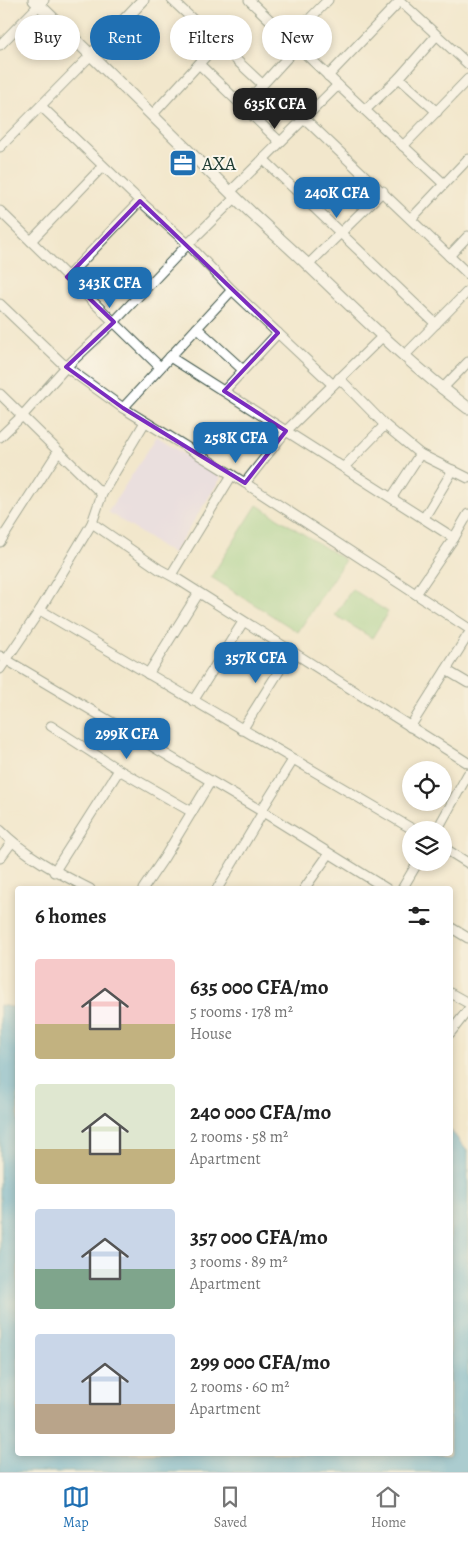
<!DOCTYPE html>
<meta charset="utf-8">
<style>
body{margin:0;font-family:Alegreya,serif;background:#f2f2f2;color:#222;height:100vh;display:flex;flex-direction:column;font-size:19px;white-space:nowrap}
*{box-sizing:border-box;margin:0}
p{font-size:16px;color:#767676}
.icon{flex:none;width:28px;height:28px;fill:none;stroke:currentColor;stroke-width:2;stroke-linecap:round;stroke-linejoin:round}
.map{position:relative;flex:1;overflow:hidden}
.side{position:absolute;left:15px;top:886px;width:438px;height:570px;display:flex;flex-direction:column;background:#fff;border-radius:5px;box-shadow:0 2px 8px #0003}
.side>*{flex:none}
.top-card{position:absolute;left:15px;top:15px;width:439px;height:45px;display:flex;gap:10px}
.buttons{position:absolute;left:402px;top:761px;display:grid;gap:10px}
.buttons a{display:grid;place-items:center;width:50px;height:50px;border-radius:50%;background:#fff;box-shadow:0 2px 8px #0003;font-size:25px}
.price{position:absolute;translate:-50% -42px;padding:0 11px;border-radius:10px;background:#1f6fb2;color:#fff;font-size:16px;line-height:32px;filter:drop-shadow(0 1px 2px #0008)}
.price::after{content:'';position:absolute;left:50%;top:30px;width:15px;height:11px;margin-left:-8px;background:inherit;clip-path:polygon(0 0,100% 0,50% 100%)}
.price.selected{background:#222;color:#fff}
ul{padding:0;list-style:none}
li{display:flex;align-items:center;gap:15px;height:125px;padding:0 20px}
li span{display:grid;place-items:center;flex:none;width:140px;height:100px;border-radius:5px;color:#555}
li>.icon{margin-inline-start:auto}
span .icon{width:60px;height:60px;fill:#fffc;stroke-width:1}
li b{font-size:21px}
h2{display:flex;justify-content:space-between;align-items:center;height:60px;padding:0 20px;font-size:21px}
.pill{padding:0 18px;border-radius:22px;background:#fff;box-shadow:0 2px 8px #0003;font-size:18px;line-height:45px}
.pill.selected{background:#1f6fb2;color:#fff}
.tab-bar{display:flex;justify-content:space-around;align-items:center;height:70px;border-top:1px solid #e0e0e0;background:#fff;font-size:14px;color:#767676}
.tab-bar a{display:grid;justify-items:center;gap:2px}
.tab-bar .selected{color:#1f6fb2}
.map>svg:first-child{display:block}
.built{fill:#e1d4f4}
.green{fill:#93cf84;stroke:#59865c}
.water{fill:#55acd2;stroke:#3a7483}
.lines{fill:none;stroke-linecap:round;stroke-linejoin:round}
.street-casing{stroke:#3f564b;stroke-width:11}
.secondary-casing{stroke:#3f564b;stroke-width:13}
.street{stroke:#fff;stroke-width:9}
.secondary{stroke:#fff;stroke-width:11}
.marked{fill:none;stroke:#7b2cbf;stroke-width:4;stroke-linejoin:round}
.labels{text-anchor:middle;stroke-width:4;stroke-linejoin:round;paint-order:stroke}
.poi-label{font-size:19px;fill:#1f3d34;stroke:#fbf7ec;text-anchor:start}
</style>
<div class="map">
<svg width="468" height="1472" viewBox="0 0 468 1472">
<rect width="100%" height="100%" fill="#fbf7ec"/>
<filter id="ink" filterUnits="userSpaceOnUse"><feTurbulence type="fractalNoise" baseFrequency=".02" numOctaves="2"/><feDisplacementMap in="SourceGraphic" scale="10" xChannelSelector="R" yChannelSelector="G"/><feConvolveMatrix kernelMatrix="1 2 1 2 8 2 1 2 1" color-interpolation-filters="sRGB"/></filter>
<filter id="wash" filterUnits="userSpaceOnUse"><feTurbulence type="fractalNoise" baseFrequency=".0096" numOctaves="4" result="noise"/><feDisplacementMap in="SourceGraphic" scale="20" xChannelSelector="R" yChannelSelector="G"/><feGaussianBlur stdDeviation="1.12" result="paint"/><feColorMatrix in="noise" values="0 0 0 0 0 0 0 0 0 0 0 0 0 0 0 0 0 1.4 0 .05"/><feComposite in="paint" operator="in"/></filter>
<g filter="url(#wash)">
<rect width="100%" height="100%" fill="#f2e7cc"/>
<polygon class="built" points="157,436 221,478 173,554 108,512"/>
<g class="green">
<polygon points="257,505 345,560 298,632 211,577"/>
<polygon points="352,589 388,612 372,638 335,615"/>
</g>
<polygon class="water" points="0,1005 18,1008 18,1454 450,1454 450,1129 468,1152 468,1472 0,1472"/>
</g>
<g filter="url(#ink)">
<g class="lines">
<defs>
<g id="street">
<polyline points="172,0 262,84"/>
<polyline points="249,0 338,85 444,184"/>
<polyline points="399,0 468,64"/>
<polyline points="290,39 328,0"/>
<polyline points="0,45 44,0"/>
<polyline points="199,64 280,142"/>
<polyline points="328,76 400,1"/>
<polyline points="399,78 437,112"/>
<polyline points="41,106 140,201 188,244 232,290 332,384"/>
<polyline points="243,106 298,46"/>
<polyline points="365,110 399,78 436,36"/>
<polyline points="153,114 218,43"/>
<polyline points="304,118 468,274"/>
<polyline points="403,146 468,79"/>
<polyline points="0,147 91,55"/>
<polyline points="263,159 436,324"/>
<polyline points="230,192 338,85"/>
<polyline points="0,211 160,367"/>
<polyline points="411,219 468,159"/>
<polyline points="31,241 103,166"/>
<polyline points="449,256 468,236"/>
<polyline points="308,265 383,191"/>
<polyline points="67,277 140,201"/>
<polyline points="0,304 66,367 123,408 245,483 468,628"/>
<polyline points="197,328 243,370"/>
<polyline points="405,355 468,291"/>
<polyline points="170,357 454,538"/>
<polyline points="339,378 385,425 420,454 468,478"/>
<polyline points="442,389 468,362"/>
<polyline points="224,391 278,333"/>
<polyline points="0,394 102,494"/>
<polyline points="123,408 232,290"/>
<polyline points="0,437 22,416 66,367 114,322 188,244 235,198"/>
<polyline points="344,467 385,425"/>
<polyline points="245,483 286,431 382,337"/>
<polyline points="392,497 420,454"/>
<polyline points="424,518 453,470"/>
<polyline points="92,523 159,569 179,580 468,763"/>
<polyline points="0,542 58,452"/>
<polyline points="171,575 232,475"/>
<polyline points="416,594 454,538 468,514"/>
<polyline points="40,610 414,830"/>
<polyline points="0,656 263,812 387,889"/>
<polyline points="0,669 40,610 92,523 102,494 145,422"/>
<polyline points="446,670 468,683"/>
<polyline points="148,674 198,594"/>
<polyline points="193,701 243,622"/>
<polyline points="51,726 119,770 192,812"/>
<polyline points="410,727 468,635"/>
<polyline points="242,730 291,652"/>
<polyline points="261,811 293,760"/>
<path d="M0,830C26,856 58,873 90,889"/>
<polyline points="437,830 468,774"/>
<polyline points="444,848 468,863"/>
<polyline points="0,858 12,842"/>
<polyline points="54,872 119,770"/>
<polyline points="143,889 164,858 210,782"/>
<polyline points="217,889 263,812"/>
<polyline points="304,889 329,854"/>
<polyline points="402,889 418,862"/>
<polyline points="450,927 468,938"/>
<polyline points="450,993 468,1003"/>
<polyline points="450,1033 468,1010"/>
</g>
<g id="secondary">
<path d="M34,0C102,65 168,131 235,197C258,220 283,241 307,264C359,314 410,365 468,408"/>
<polyline points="91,55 143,0"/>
</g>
</defs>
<use href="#street" class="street-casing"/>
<use href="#secondary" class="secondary-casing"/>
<use href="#street" class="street"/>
<use href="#secondary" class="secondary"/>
</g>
</g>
<path d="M0 0H468V1472H0ZM140,201L278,333L224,391L286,431L245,483L123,408L66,367L114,322L67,277Z" fill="#f2e7cc" fill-opacity=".55" fill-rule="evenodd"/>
<path class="marked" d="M140,201L278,333L224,391L286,431L245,483L123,408L66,367L114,322L67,277Z"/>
<defs>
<symbol id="office-square" viewBox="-11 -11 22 22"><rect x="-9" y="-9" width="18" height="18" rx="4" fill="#1f6fb2" stroke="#fbf7ec"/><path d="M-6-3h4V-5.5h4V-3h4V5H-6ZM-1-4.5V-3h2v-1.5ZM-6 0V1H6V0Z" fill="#fff"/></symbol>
</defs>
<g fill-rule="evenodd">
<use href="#office-square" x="167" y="147" width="32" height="32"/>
</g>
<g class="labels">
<g class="poi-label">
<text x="202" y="170">AXA</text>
</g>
</g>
</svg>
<div class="buttons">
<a><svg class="icon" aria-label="locate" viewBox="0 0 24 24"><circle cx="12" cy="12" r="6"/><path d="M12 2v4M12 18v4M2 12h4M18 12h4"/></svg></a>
<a><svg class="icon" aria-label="layers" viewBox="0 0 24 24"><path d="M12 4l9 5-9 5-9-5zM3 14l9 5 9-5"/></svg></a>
</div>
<b class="price selected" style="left:275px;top:130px">635K CFA</b>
<b class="price" style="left:337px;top:219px">240K CFA</b>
<b class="price" style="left:110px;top:309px">343K CFA</b>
<b class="price" style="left:236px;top:464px">258K CFA</b>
<b class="price" style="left:256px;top:684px">357K CFA</b>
<b class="price" style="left:127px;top:760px">299K CFA</b>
<div class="top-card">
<a class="pill">Buy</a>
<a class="pill selected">Rent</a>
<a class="pill">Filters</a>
<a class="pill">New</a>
</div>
<section class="side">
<h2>6 homes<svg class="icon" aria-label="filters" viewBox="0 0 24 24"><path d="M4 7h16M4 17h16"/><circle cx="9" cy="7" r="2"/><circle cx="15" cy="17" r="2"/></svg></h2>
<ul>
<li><span style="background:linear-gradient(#f6c9c9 65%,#c2b280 0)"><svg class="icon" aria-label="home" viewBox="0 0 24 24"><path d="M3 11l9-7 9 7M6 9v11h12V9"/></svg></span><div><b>635 000 CFA/mo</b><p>5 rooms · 178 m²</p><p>House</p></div></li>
<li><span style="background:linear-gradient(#dfe7d0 65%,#c2b280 0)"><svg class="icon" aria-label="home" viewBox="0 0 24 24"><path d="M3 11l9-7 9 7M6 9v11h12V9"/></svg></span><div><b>240 000 CFA/mo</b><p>2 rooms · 58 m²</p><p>Apartment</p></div></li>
<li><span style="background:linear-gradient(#c9d6e8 60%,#7fa58c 0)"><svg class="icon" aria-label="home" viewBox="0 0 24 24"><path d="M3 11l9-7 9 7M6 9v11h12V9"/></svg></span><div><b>357 000 CFA/mo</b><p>3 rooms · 89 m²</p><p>Apartment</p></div></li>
<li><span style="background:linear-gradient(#c9d6e8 70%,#b9a48a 0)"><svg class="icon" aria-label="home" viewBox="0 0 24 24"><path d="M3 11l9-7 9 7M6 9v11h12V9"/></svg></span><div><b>299 000 CFA/mo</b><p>2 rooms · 60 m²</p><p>Apartment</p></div></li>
</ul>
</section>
</div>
<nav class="tab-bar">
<a class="selected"><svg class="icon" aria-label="map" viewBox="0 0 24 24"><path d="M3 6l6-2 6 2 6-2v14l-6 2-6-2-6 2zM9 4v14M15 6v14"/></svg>Map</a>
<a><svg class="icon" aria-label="saved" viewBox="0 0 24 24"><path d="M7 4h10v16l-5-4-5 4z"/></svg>Saved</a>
<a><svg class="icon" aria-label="home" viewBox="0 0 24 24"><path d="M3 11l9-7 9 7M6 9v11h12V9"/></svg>Home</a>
</nav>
